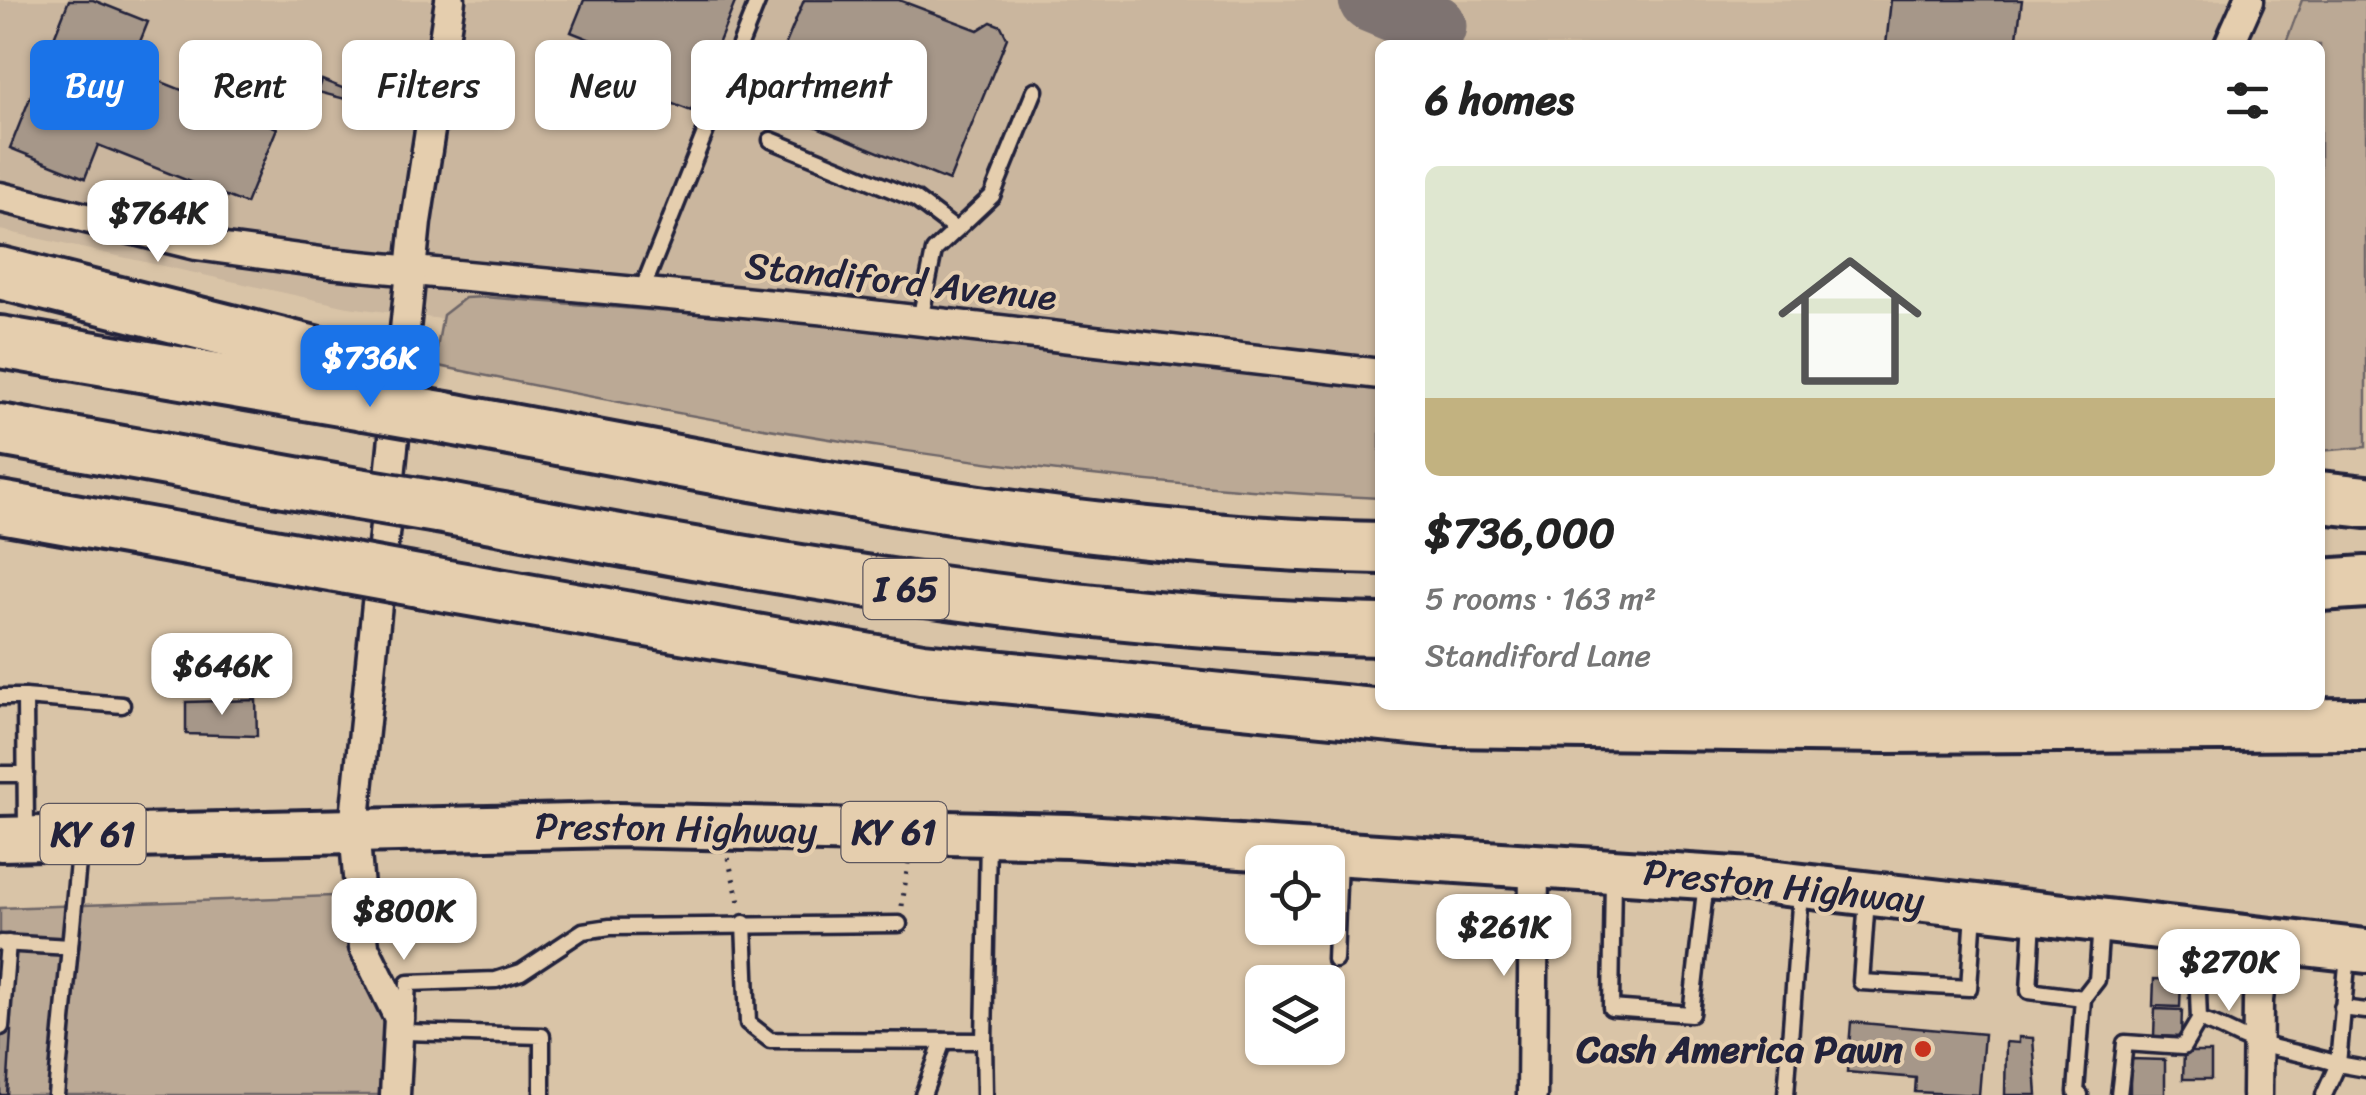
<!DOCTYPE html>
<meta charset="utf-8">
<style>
body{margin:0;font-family:Sriracha,sans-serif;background:#f2f2f2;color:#222;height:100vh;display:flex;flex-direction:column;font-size:38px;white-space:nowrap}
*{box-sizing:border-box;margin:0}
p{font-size:32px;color:#767676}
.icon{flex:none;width:55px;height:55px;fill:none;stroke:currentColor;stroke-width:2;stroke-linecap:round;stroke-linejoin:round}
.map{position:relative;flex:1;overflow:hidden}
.sheet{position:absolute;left:1375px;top:40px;width:950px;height:670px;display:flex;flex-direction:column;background:#fff;border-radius:15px;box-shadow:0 2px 8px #0004}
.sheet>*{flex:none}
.top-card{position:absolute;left:30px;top:40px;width:950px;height:90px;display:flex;gap:20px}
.controls{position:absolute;left:1245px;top:845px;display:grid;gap:20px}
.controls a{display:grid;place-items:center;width:100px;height:100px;border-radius:15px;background:#fff;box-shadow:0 2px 8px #0004;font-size:50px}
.price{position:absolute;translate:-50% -85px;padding:0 22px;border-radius:20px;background:#fff;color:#222;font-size:32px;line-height:65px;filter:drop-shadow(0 2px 5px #0008)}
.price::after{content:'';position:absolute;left:50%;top:60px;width:30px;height:22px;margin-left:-15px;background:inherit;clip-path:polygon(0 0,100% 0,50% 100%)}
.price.on{background:#1a73e8;color:#fff}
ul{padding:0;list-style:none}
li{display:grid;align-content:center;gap:20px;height:530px;padding:0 50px}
li span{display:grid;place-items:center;height:310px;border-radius:15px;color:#555}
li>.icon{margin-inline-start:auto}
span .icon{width:180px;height:180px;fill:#fffc;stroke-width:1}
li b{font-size:42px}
h2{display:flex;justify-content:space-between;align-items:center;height:120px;padding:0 50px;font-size:42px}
.tag{padding:0 35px;border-radius:15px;background:#fff;box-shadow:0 2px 8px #0004;font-size:35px;line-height:90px}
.tag.on{background:#1a73e8;color:#fff}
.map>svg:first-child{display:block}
.built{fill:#cab69e}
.green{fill:#bba995;stroke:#6e6668;stroke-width:2.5}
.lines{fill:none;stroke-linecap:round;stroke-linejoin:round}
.taxiway{stroke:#7e7371;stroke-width:65}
.building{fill:#a69789;stroke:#22223b;stroke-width:2.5}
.lane-casing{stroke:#22223b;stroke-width:21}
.street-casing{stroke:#22223b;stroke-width:35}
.primary-casing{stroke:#22223b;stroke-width:50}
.highway-casing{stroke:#22223b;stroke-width:58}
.path{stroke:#22223b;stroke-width:5;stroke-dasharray:2.5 8;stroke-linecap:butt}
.lane{stroke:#e5ceae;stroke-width:14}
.street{stroke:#e5ceae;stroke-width:28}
.primary{stroke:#e5ceae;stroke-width:42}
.highway{stroke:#e5ceae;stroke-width:50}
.highway-bridge-casing{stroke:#22223b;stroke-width:58;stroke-linecap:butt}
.highway-bridge{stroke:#e5ceae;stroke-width:50}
.poi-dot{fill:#c8321e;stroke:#e5ceae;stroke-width:4}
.labels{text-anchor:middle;stroke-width:8;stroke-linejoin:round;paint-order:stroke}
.shield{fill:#e5ceae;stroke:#5c565e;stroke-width:2.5}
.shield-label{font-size:35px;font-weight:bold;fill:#22223b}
.street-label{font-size:38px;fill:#22223b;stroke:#e5ceae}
.poi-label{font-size:38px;font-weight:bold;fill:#22223b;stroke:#e5ceae;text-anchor:end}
</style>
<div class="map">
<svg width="2366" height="1095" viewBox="0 0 2366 1095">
<rect width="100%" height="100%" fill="#d9c4a7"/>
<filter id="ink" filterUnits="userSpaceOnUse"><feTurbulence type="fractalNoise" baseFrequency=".01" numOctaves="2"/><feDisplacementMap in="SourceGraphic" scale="20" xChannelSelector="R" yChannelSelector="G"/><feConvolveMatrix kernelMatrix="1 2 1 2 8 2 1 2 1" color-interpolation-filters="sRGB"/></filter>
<g filter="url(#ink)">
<polygon class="built" points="0,0 2366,0 2366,389 2320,45 1380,45 1380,425 1227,420 348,307 0,230"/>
<g class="green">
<polygon points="2302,0 2366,0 2366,447 2320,451 2320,45 2285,45"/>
<path d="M484,297L835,325L1380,385V498C1061,484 746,430 434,365L443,315L465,298Z"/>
<polygon points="361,895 399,1018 395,1095 0,1095 0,908"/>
</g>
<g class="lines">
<polyline class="taxiway" points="1371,0 1434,26"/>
</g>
<g class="building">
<polygon points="69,0 93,0 148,22 129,69 277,128 246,204 98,145 85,178 10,148"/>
<polygon points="584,0 736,0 691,111 590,72 601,44 571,32"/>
<polygon points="804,0 899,0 978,30 991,22 1001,26 1007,38 949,181 761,104"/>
<polygon points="1891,0 2022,0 2016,45 1886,45"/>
<polygon points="322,80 345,89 345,99 318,92"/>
<polygon points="256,700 257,736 186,734 186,702"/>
<polygon points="2154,979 2181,980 2180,1007 2153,1006"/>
<polygon points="2155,1009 2182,1010 2181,1037 2154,1036"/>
<polygon points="1851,1022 1984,1034 1979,1095 1915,1092 1916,1078 1847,1072"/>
<polygon points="0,1031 11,1031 7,1095 0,1095"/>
<polygon points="2019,1037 2033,1038 2037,1095 2005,1095 2006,1042 2019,1043"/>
<polygon points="2184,1052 2211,1052 2211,1079 2183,1079"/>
<polygon points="2130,1059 2165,1060 2165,1095 2130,1095"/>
</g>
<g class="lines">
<defs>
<g id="lane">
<polyline points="771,140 915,199 956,230"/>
<polyline points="641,293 758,0"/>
<polyline points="920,320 934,251 992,196 1035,90"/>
<polyline points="0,697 25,697 26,832"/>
<polyline points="25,697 122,705"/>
<polyline points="0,774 26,774"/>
<polyline points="1613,877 1611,1008 1691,1014 1706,882"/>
<polyline points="1867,899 1861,982 1969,988 1974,911"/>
<polyline points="2033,918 2029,991 2083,998 2097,980 2101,923"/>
<polyline points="744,923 748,1023 770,1040 984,1041 988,839"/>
<path d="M2196,938L2199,1020C2221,1025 2238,1039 2259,1044C2285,1051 2311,1055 2338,1064L2348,954"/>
<polyline points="1,943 70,947"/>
<polyline points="1335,960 1339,859"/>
<polyline points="2342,1008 2366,1011"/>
<polyline points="406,1019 408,983 496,980 521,972 583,931 610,927 899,924"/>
<polyline points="1,1027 8,943"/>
<polyline points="405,1032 542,1036 542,1095"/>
<polyline points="984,1041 985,1095"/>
<polyline points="56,1095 80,841"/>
<polyline points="923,1095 943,1041"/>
<polyline points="1786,1095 1801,892"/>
<polyline points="2080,1095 2076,1092 2083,998"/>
<polyline points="2119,1095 2125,1043 2183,1047 2199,1020"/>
<polyline points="2324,1095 2338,1064 2366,1069"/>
</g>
<g id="street">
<polyline points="2229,45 2249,0"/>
<polyline points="0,197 196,245 329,263 828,310 1380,374"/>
<polyline points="395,1095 399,1018 364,947 354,829 416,222 450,0"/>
<polyline points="1532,1095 1534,864"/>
<polyline points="2257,1095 2258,1000 2266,938"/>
</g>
<polyline id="primary" points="0,839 617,825 1069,836 1751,880 2366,951"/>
<g id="highway">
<polyline points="0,273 322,354 364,404"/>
<polyline points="0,342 364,404"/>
<path d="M440,417C751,474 1062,541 1380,548"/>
<polyline points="0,430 340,491"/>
<polyline points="2320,497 2366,502"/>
<polyline points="0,507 347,568"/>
<path d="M437,507C750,564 1061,623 1380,630"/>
<polyline points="424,582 922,669 1443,721 1884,727 2366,724"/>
<polyline points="2320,585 2366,582"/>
</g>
</defs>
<use href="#lane" class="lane-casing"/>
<use href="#street" class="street-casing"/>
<use href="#primary" class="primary-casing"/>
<use href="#highway" class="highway-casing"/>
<g class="path">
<polyline points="728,858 740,906"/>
<polyline points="902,906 908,863"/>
</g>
<use href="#lane" class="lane"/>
<use href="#street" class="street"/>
<use href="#primary" class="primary"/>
<use href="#highway" class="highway"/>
<defs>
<g id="highway-bridge">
<polyline points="364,404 440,417"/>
<polyline points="340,491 437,507"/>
<polyline points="347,568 424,582"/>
</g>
</defs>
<use href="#highway-bridge" class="highway-bridge-casing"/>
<use href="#highway-bridge" class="highway-bridge"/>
</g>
</g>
<circle class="poi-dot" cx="1923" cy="1049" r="10"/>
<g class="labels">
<g class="shield">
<rect x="863.5" y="559" width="85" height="60" rx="8"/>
<rect x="841.5" y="802" width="105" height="60" rx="8"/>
<rect x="40.5" y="804" width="105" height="60" rx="8"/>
</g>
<g class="shield-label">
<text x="906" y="601">I 65</text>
<text x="894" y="844">KY 61</text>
<text x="93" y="846">KY 61</text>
</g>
<g class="street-label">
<text transform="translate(901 281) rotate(6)" y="13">Standiford Avenue</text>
<text transform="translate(676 828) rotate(1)" y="13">Preston Highway</text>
<text transform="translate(1784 886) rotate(6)" y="13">Preston Highway</text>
</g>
<g class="poi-label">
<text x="1903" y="1062">Cash America Pawn</text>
</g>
</g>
</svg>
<div class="controls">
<a><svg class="icon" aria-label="locate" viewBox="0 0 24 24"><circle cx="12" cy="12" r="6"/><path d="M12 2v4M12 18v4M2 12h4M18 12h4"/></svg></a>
<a><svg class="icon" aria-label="layers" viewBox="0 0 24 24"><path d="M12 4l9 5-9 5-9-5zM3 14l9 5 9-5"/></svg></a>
</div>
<b class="price" style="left:158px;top:265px">$764K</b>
<b class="price on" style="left:370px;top:410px">$736K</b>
<b class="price" style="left:222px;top:718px">$646K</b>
<b class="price" style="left:404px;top:963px">$800K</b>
<b class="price" style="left:1504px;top:979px">$261K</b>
<b class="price" style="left:2229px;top:1014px">$270K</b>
<div class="top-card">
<a class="tag on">Buy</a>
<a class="tag">Rent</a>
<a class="tag">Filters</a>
<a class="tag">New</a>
<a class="tag">Apartment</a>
</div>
<section class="sheet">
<h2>6 homes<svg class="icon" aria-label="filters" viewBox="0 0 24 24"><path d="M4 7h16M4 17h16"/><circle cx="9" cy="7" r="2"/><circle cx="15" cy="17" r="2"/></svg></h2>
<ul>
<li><span style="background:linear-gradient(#dfe7d0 75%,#c2b280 0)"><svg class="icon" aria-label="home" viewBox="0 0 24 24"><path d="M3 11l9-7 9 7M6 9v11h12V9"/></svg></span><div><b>$736,000</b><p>5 rooms · 163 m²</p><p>Standiford Lane</p></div></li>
</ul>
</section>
</div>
